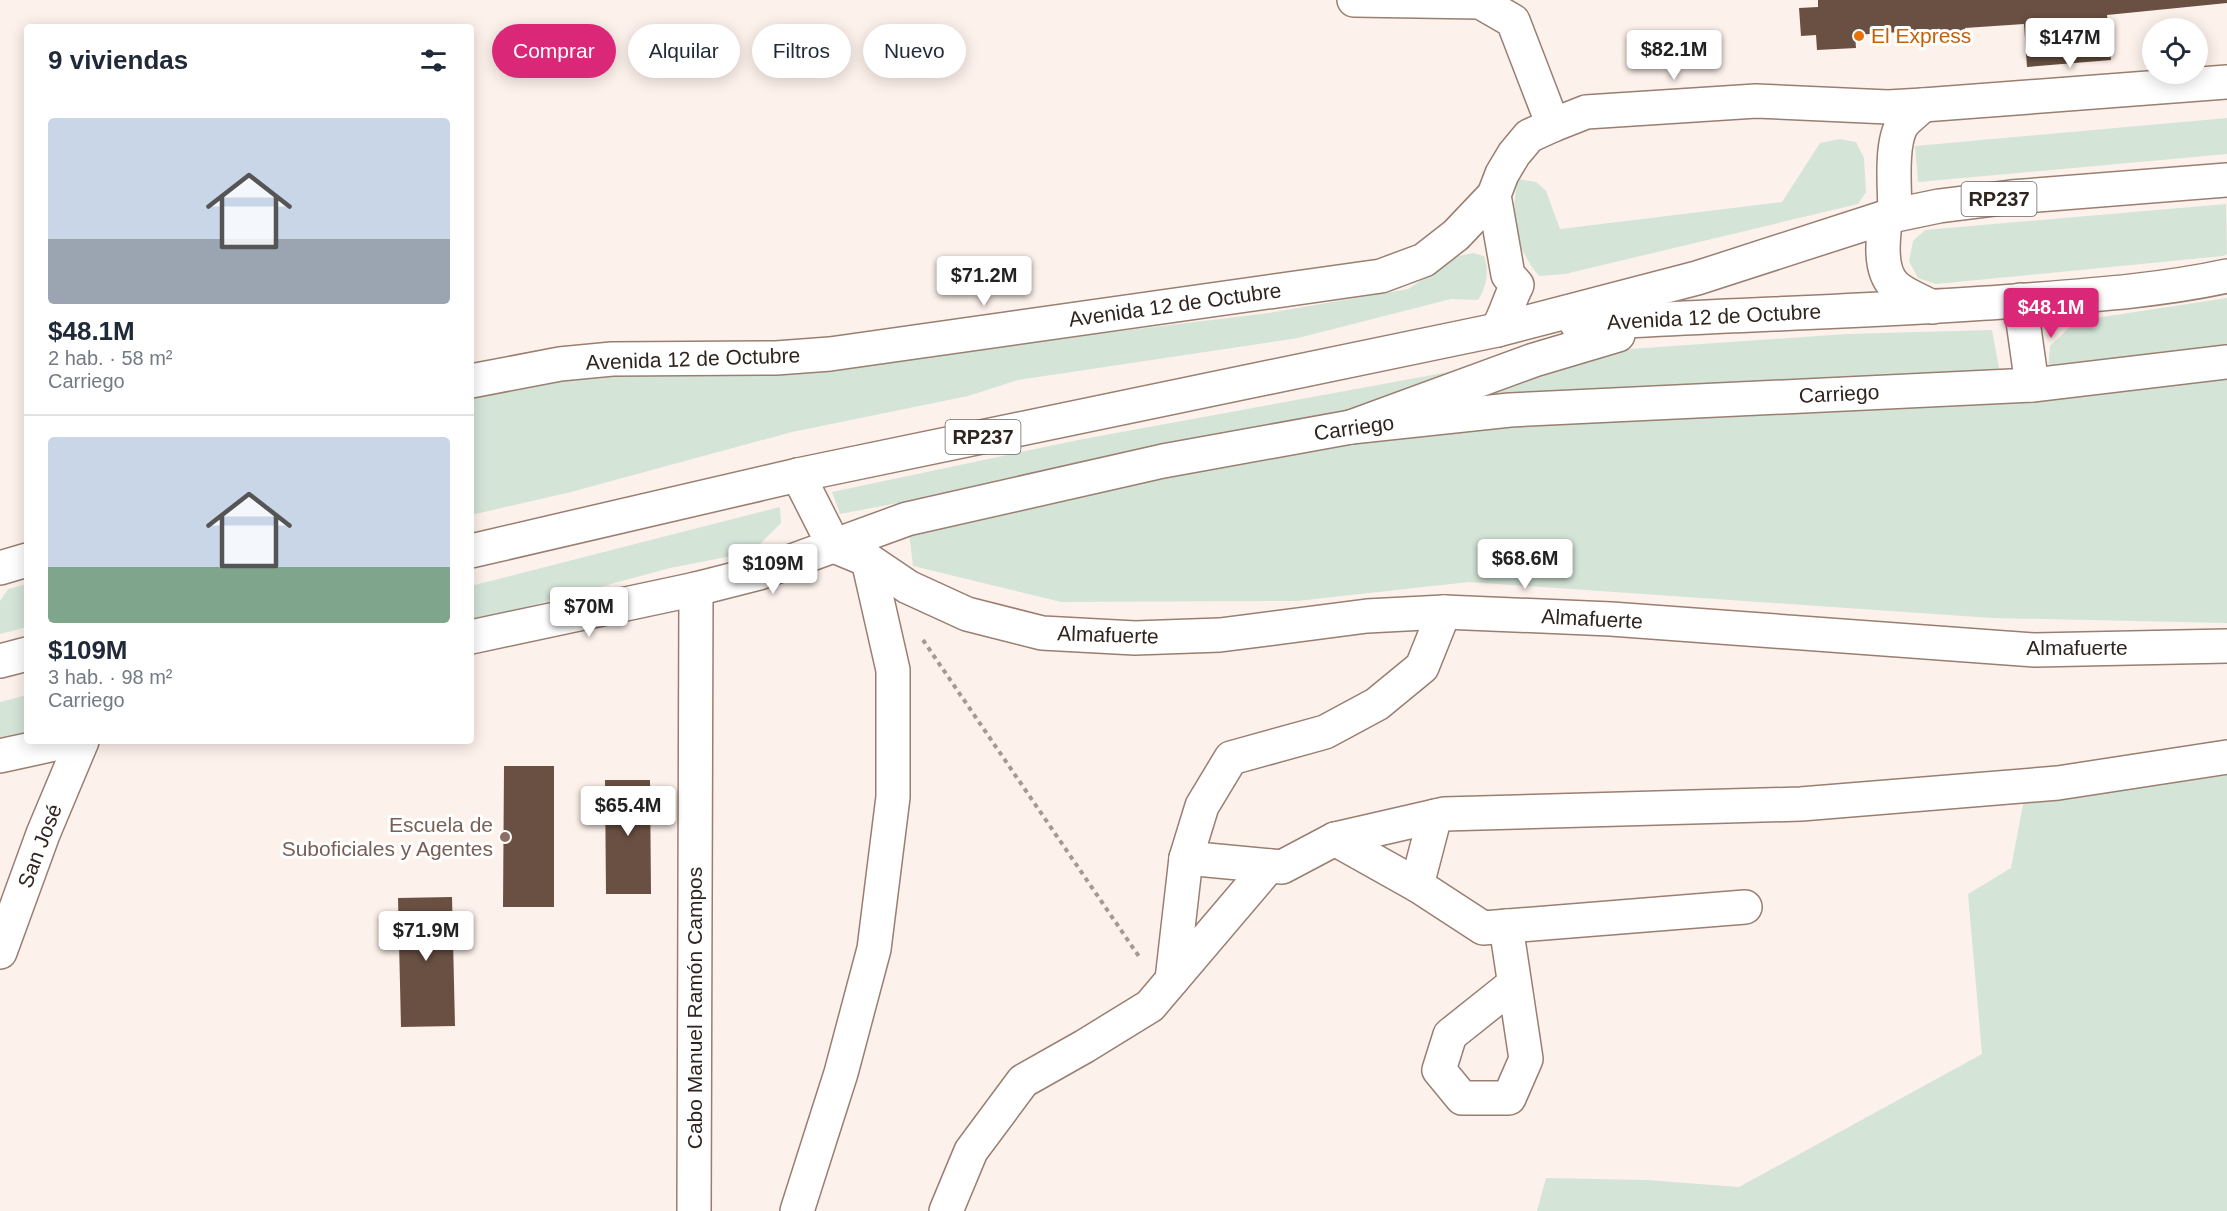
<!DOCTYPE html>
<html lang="es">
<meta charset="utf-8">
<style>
body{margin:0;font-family:Helvetica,sans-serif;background:#f2f2f3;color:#1f2937;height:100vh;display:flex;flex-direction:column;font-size:22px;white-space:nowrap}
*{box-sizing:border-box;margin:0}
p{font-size:20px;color:#747a83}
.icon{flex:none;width:33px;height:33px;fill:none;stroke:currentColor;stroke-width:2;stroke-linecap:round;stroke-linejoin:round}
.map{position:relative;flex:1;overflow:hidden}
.panel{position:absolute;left:24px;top:24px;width:450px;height:720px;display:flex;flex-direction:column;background:#fff;border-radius:6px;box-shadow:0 3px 15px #0003}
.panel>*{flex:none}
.hud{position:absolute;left:492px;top:24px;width:570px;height:54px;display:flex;gap:12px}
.tools{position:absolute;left:2142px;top:18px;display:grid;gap:12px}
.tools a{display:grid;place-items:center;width:66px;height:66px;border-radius:50%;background:#fff;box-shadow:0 3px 15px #0003;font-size:30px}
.price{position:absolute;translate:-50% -51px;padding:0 14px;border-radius:6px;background:#fff;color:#222;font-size:20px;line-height:39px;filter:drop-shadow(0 2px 3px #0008)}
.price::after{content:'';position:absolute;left:50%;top:36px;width:18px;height:14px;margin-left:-9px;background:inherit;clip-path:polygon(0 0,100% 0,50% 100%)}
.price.active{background:#db2777;color:#fff}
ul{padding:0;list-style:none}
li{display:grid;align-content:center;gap:12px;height:318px;padding:0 24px}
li+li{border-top:2px solid #e0e1e3}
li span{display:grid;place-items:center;height:186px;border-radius:6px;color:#555}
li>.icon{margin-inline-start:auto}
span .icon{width:108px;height:108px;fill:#fffc;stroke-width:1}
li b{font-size:26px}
h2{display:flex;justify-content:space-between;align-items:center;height:72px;padding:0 24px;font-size:26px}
.tag{padding:0 21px;border-radius:27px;background:#fff;box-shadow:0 3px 15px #0003;font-size:21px;line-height:54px}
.tag.active{background:#db2777;color:#fff}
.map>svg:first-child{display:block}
.green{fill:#d4e5d8}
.building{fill:#6a5042}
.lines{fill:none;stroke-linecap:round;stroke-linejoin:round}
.minor-casing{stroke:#997e71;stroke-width:36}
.major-casing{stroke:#997e71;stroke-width:36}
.path{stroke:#a49993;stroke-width:4;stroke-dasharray:4.5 4.5;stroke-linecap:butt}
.minor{stroke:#fff;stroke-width:33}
.major{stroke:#fff;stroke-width:33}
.food-dot{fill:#e8710a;stroke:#fff;stroke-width:2}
.education-dot{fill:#8d6e63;stroke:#fff;stroke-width:2}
.labels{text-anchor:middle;stroke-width:6;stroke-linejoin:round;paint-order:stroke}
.shield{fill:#fff;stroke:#6d6662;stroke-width:1.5}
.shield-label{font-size:20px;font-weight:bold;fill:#2f241f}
.food-label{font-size:21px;fill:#c56008;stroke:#fff;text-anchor:start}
.street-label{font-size:21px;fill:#2f241f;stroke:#fff}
.education-label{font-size:21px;fill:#785e54;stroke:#fff;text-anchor:end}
</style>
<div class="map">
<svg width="2227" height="1211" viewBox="0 0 2227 1211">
<rect width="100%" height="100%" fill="#fdf1eb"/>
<g class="green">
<polygon points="2227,118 2227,154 1918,182 1915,146"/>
<path d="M1840,139L1856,142L1864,158L1866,192L1858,204L1565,274L1539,276C1514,246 1510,217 1518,179L1536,182L1546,191L1560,229L1782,202L1820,143Z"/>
<polygon points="2226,204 2227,254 2223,256 1936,284 1918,278 1909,261 1913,241 1925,230"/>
<path d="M1473,253L1484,256C1490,271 1486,288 1478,300L1451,299L1298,338L1018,380L968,396L792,432L571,492L471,515V392L583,372L948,352L1269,313L1408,289L1458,256Z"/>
<polygon points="2227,298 2227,350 2048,371 2050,346 2076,321"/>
<polygon points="1992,330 1999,368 1997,375 1433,407 1616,350 1846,334"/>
<polygon points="1481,366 1340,419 840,514 832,492 1078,440"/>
<polygon points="2227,376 2227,623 1992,618 1469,582 1297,601 1061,602 913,566 909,532 1369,436"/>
<polygon points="780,507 781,523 752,552 670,568 471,622 471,586"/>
<polygon points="27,584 27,627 0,634 0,601 8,589"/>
<polygon points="27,695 27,732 0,739 0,702"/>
<polygon points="2227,772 2227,1211 1537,1211 1546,1178 1647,1180 1739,1187 1982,1054 1968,894 2011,868 2024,799"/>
</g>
<g class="building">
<polygon points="1818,0 2227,0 2227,3 2107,15 2111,60 2027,67 2024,24 1965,28 1966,35 1932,38 1931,30 1855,35 1856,48 1817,50 1816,35 1801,36 1799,8 1818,7"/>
<polygon points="504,766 554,766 554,907 503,907"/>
<polygon points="605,780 650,780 651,894 606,894"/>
<polygon points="452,897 455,1026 401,1027 398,898"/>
</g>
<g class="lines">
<defs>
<g id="minor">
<polyline points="1354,0 1480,2 1513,21 1553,125"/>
<path d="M1895,215C1895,192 1890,145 1902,125C1907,118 1917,111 1923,105"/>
<polyline points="2020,300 2032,385"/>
<path d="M1497,330C1506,315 1509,300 1517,285L1508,275L1494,195L1502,174L1514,154L1529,136L1553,125L1586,112L1756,101L1888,107L1923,105L2227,82"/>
<polyline points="471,381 560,364 612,359 776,358 830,354 1381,276 1424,260 1456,235 1494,195"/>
<polyline points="798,475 834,546"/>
<polyline points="834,546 868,560 908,587 967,614 1042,633 1135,638 1220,635 1367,616 1444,612 1611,619 2035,650 2227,646"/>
<polyline points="0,568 27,560"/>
<polyline points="1444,612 1422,667 1377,704 1325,732 1231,758 1202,806 1186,858 1282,867 1335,839 1444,814 1801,804 2058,783 2227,757"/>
<polyline points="471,637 696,589 759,573 907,519 1163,461 1351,427 1510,410 2032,385 2227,362"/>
<polyline points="0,756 68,741"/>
<polyline points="1335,839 1417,885 1483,928 1745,907"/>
<polyline points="1417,885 1435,816"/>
<polyline points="1506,926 1526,1059 1509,1098 1462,1098 1439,1070 1450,1035 1514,984"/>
<polyline points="0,952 43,834 82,741"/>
<polyline points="1172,980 1186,858"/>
<polyline points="694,1211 696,589"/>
<polyline points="797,1211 841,1073 874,949 893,797 893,670 868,560"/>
<polyline points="946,1211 971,1151 1023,1081 1085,1046 1150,1006 1269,866"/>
</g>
<g id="major">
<path d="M1932,307C1920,300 1904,295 1895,286C1878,270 1883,236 1886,217L1939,206L2011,197L2227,180"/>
<path d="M1577,324C1718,315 1860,312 2002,302C2077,296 2153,292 2227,276"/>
<polyline points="1351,427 1534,360 1618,335"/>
<polyline points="471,551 798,475 1497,330 1697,278 1886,217"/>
<polyline points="0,661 27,654"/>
</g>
</defs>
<use href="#minor" class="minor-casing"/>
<use href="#major" class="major-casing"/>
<polyline class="path" points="923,640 1140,958"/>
<use href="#minor" class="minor"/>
<use href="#major" class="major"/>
</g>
<circle class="food-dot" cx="1859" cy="36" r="6"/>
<circle class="education-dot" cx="505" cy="837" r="6"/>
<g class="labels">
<g class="shield">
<rect x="1961.5" y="182" width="75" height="34" rx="4.5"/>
<rect x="945.5" y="420" width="75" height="34" rx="4.5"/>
</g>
<g class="shield-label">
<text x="1999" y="206">RP237</text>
<text x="983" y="444">RP237</text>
</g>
<g class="food-label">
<text x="1871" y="43">El Express</text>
</g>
<g class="street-label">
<text transform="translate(1175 305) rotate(-8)" y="7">Avenida 12 de Octubre</text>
<text transform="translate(1714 317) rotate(-3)" y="7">Avenida 12 de Octubre</text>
<text transform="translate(693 359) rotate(-2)" y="7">Avenida 12 de Octubre</text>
<text transform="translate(1839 394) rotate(-3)" y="7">Carriego</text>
<text transform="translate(1354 428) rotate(-8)" y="7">Carriego</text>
<text transform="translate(1592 619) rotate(3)" y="7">Almafuerte</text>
<text transform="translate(1108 635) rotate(2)" y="7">Almafuerte</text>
<text x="2077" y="655">Almafuerte</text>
<text transform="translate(40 846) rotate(-69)" y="7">San José</text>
<text transform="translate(695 1008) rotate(-90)" y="7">Cabo Manuel Ramón Campos</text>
</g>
<g class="education-label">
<text x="493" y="832">Escuela de<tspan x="493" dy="24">Suboficiales y Agentes</tspan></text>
</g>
</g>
</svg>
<div class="tools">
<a><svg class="icon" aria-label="locate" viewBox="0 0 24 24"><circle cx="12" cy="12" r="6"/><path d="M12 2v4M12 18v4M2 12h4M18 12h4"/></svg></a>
</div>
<b class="price" style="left:2070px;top:69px">$147M</b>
<b class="price" style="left:1674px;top:81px">$82.1M</b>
<b class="price" style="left:984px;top:307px">$71.2M</b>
<b class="price active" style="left:2051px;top:339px">$48.1M</b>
<b class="price" style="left:1525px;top:590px">$68.6M</b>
<b class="price" style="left:773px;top:595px">$109M</b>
<b class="price" style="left:589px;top:638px">$70M</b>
<b class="price" style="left:628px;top:837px">$65.4M</b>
<b class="price" style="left:426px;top:962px">$71.9M</b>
<div class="hud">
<a class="tag active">Comprar</a>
<a class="tag">Alquilar</a>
<a class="tag">Filtros</a>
<a class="tag">Nuevo</a>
</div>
<section class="panel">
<h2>9 viviendas<svg class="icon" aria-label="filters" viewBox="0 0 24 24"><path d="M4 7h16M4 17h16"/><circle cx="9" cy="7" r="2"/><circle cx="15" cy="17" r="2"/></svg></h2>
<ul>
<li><span style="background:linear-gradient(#c9d6e8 65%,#9aa5b1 0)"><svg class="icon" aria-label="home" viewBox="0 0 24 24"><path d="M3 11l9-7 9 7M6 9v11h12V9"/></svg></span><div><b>$48.1M</b><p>2 hab. · 58 m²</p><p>Carriego</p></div></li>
<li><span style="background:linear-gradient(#c9d6e8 70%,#7fa58c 0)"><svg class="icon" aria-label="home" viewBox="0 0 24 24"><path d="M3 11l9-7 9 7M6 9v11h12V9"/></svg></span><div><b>$109M</b><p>3 hab. · 98 m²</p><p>Carriego</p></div></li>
</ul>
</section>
</div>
